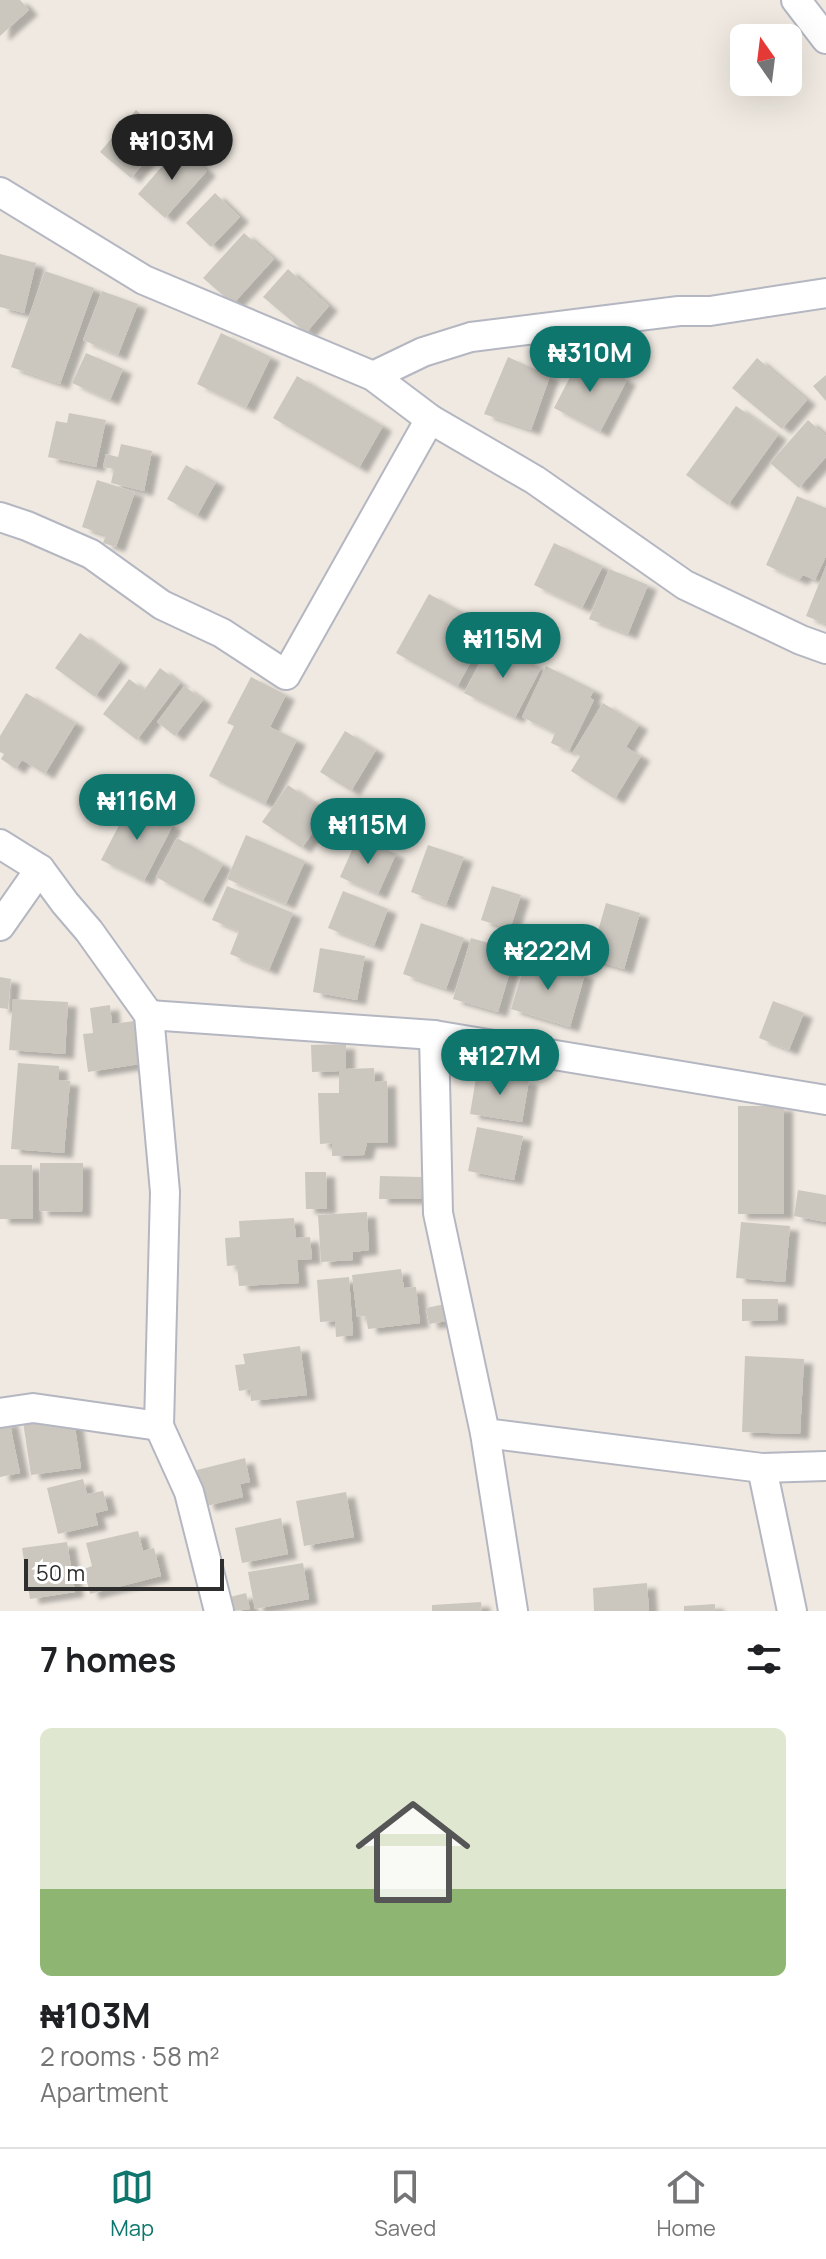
<!DOCTYPE html>
<meta charset="utf-8">
<style>
body{margin:0;font-family:Manrope,sans-serif;background:#f2f2f2;color:#202124;height:100vh;display:flex;flex-direction:column;font-size:30px;white-space:nowrap}
*{box-sizing:border-box;margin:0}
p{font-size:26px;color:#757577}
.icon{flex:none;width:44px;height:44px;fill:none;stroke:currentColor;stroke-width:2;stroke-linecap:round;stroke-linejoin:round}
.map{position:relative;height:1611px;overflow:hidden}
.sheet{display:flex;flex-direction:column;background:#fff;flex:1}
.sheet>*{flex:none}
.needle{width:52px;rotate:346deg}
.controls{position:absolute;left:730px;top:24px;display:grid;gap:16px}
.controls a{display:grid;place-items:center;width:72px;height:72px;border-radius:12px;background:#fff;box-shadow:0 8px 32px #0002;font-size:40px}
.scale{position:absolute;left:24px;bottom:20px;width:200px;box-sizing:border-box;padding-left:8px;border:4px solid #2e2e2e;border-top:0;font-size:22px;line-height:28px;white-space:nowrap;color:#2e2e2e;-webkit-text-stroke:6px #fff;paint-order:stroke}
.price{position:absolute;translate:-50% -68px;padding:0 18px;border-radius:28px;background:#0f766e;color:#fff;font-size:26px;line-height:52px;filter:drop-shadow(0 2px 4px #0008)}
.price::after{content:'';position:absolute;left:50%;top:48px;width:24px;height:18px;margin-left:-12px;background:inherit;clip-path:polygon(0 0,100% 0,50% 100%)}
.price.on{background:#222;color:#fff}
ul{padding:0;list-style:none}
li{display:grid;align-content:center;gap:16px;height:424px;padding:0 40px}
li+li{border-top:2px solid #e0e0e0}
li span{display:grid;place-items:center;height:248px;border-radius:12px;color:#555}
li>.icon{margin-inline-start:auto}
span .icon{width:144px;height:144px;fill:#fffc;stroke-width:1}
li b{font-size:34px}
h2{display:flex;justify-content:space-between;align-items:center;height:96px;padding:0 40px;font-size:34px}
.tab-bar{display:flex;justify-content:space-around;align-items:center;height:112px;border-top:2px solid #e0e0e0;background:#fff;font-size:22px;color:#757577}
.tab-bar a{display:grid;justify-items:center;gap:4px}
.tab-bar .on{color:#0f766e}
.map>svg:first-child{display:block}
.building{fill:#cbc7bf;filter:url(#shadow)}
.lines{fill:none;stroke-linecap:round;stroke-linejoin:round}
.street-casing{stroke:#b4b7c1;stroke-width:32}
.street{stroke:#fff;stroke-width:28}
</style>
<div class="map">
<svg width="826" height="1611" viewBox="0 0 826 1611">
<defs>
<filter id="shadow"><feDropShadow dx="9" dy="5" stdDeviation="2" flood-color="#0004"/></filter>
</defs>
<rect width="100%" height="100%" fill="#efe9e1"/>
<g class="building">
<polygon points="0,0 20,0 29,10 0,36"/>
<polygon points="136,110 167,136 131,178 100,152"/>
<polygon points="179,147 207,171 165,218 138,194"/>
<polygon points="215,193 240,217 211,247 186,223"/>
<polygon points="244,233 274,259 233,304 203,278"/>
<polygon points="0,254 36,263 24,313 0,307"/>
<polygon points="288,269 329,306 306,333 263,297"/>
<polygon points="45,271 94,288 60,384 11,367"/>
<polygon points="102,291 138,304 118,355 83,340"/>
<polygon points="221,333 271,357 246,408 197,384"/>
<polygon points="86,353 123,369 110,400 72,383"/>
<polygon points="581,356 627,380 600,432 554,408"/>
<polygon points="508,357 550,376 531,430 484,414"/>
<polygon points="757,358 807,400 782,429 732,388"/>
<polygon points="826,375 826,401 813,386"/>
<polygon points="297,376 383,426 359,468 273,418"/>
<polygon points="736,406 778,435 728,505 686,475"/>
<polygon points="69,413 106,420 96,467 48,457 56,421 67,423"/>
<polygon points="808,420 826,436 826,457 799,488 770,463"/>
<polygon points="121,444 152,451 144,491 111,483 114,469 103,467 106,454 118,457"/>
<polygon points="186,465 216,482 197,516 167,499"/>
<polygon points="97,480 135,492 116,547 103,543 106,535 82,527"/>
<polygon points="797,496 826,508 826,556 815,580 803,575 799,580 766,565"/>
<polygon points="554,543 603,566 582,608 534,585"/>
<polygon points="826,566 826,624 806,616"/>
<polygon points="609,569 648,585 628,634 589,619"/>
<polygon points="429,594 490,627 457,687 396,653"/>
<polygon points="80,633 120,662 95,697 55,668"/>
<polygon points="491,642 541,668 515,718 464,693"/>
<polygon points="546,666 594,690 590,698 594,700 569,751 551,743 555,733 522,717"/>
<polygon points="160,668 180,683 137,740 103,714 129,679 144,690"/>
<polygon points="251,677 286,695 270,727 297,740 265,804 209,776 234,726 227,723"/>
<polygon points="184,686 203,700 175,736 157,722"/>
<polygon points="26,693 76,723 45,774 22,760 16,769 1,759 4,754 0,752 0,736"/>
<polygon points="603,703 639,725 626,747 641,756 615,799 571,771 580,756 573,752"/>
<polygon points="345,731 376,750 351,791 320,772"/>
<polygon points="288,785 327,812 302,848 262,822"/>
<polygon points="130,804 173,825 144,881 101,860"/>
<polygon points="246,835 305,861 286,904 227,879"/>
<polygon points="358,837 396,854 378,894 340,877"/>
<polygon points="177,838 223,864 202,902 156,877"/>
<polygon points="428,845 464,857 446,905 411,892"/>
<polygon points="227,886 293,913 269,970 230,954 239,931 212,920"/>
<polygon points="492,886 521,895 510,929 481,920"/>
<polygon points="343,891 388,909 374,946 328,928"/>
<polygon points="606,903 640,913 624,969 590,959"/>
<polygon points="421,923 464,938 446,989 403,974"/>
<polygon points="471,938 516,951 498,1012 453,999"/>
<polygon points="320,948 365,956 357,1000 313,992"/>
<polygon points="527,957 585,974 570,1027 511,1009"/>
<polygon points="0,977 11,979 8,1009 0,1008"/>
<polygon points="13,999 68,1002 65,1054 9,1050"/>
<polygon points="773,1001 804,1013 789,1050 759,1038"/>
<polygon points="110,1005 112,1024 134,1021 140,1064 88,1072 83,1034 93,1033 90,1008"/>
<polygon points="346,1044 346,1069 374,1068 375,1082 387,1081 388,1143 367,1143 364,1155 332,1156 332,1143 320,1144 318,1093 339,1093 339,1071 312,1072 311,1045"/>
<polygon points="18,1063 59,1066 59,1080 70,1081 64,1153 11,1149"/>
<polygon points="477,1072 529,1080 522,1122 470,1114"/>
<rect x="738" y="1106" width="46" height="108"/>
<polygon points="477,1127 523,1136 514,1180 468,1171"/>
<polygon points="40,1163 83,1163 82,1212 39,1211"/>
<polygon points="0,1165 32,1165 33,1219 0,1219"/>
<polygon points="305,1172 326,1172 327,1209 306,1209"/>
<polygon points="380,1176 422,1177 421,1199 379,1199"/>
<polygon points="798,1190 826,1195 826,1222 794,1216"/>
<polygon points="367,1212 369,1250 353,1252 353,1260 321,1262 318,1215"/>
<polygon points="294,1218 296,1238 310,1237 312,1259 297,1260 299,1283 239,1286 237,1265 227,1266 225,1238 240,1237 239,1221"/>
<polygon points="741,1222 790,1226 785,1282 736,1278"/>
<polygon points="401,1269 404,1288 416,1287 420,1323 368,1329 366,1316 357,1317 352,1275"/>
<polygon points="349,1277 353,1335 336,1337 335,1321 320,1322 317,1280"/>
<polygon points="742,1299 778,1299 778,1320 742,1321"/>
<polygon points="450,1303 453,1320 429,1324 426,1308"/>
<polygon points="300,1346 307,1395 251,1401 250,1389 239,1391 235,1365 245,1364 243,1354"/>
<polygon points="745,1356 804,1359 800,1434 742,1432"/>
<polygon points="73,1414 81,1468 31,1475 23,1422"/>
<polygon points="9,1420 20,1473 0,1477 0,1422"/>
<polygon points="245,1458 250,1482 240,1484 243,1497 206,1506 197,1470"/>
<polygon points="83,1479 87,1494 103,1491 108,1510 95,1513 98,1525 58,1534 47,1488"/>
<polygon points="346,1492 354,1537 304,1546 296,1501"/>
<polygon points="281,1518 288,1554 242,1563 235,1528"/>
<polygon points="138,1531 143,1551 154,1548 161,1576 90,1594 84,1569 92,1566 86,1543"/>
<polygon points="67,1542 75,1592 30,1599 22,1548"/>
<polygon points="303,1563 309,1599 255,1609 248,1572"/>
<polygon points="647,1583 649,1611 594,1611 593,1588"/>
<polygon points="246,1593 250,1609 233,1611 230,1597"/>
<polygon points="481,1602 482,1611 432,1611 432,1605"/>
<polygon points="715,1604 715,1611 684,1611 684,1606"/>
</g>
<g class="lines">
<defs>
<g id="street">
<polyline points="796,0 826,39"/>
<polyline points="0,192 144,280 373,376 430,419 535,480 685,585 801,640 826,649"/>
<polyline points="373,376 423,352 471,337 679,311 710,311 826,293"/>
<polyline points="0,517 27,526 91,554 162,605 222,633 286,675 430,419"/>
<polyline points="0,844 40,869 65,903 89,931 149,1015 165,1192 159,1426 33,1408 0,1413"/>
<polyline points="0,926 40,869"/>
<polyline points="149,1015 434,1035 826,1100"/>
<polyline points="434,1035 438,1213 485,1433 762,1468 826,1466"/>
<polyline points="159,1426 189,1492 219,1611"/>
<polyline points="485,1433 513,1611"/>
<polyline points="762,1468 792,1611"/>
</g>
</defs>
<use href="#street" class="street-casing"/>
<use href="#street" class="street"/>
</g>
</svg>
<div class="controls">
<a><svg class="needle" viewBox="-14 -14 28 28"><path d="M0-13l5 13h-10z" fill="#e53935"/><path d="M0 13l5-13h-10z" fill="#757577"/></svg></a>
</div>
<div class="scale">50 m</div>
<b class="price on" style="left:172px;top:182px">₦103M</b>
<b class="price" style="left:590px;top:394px">₦310M</b>
<b class="price" style="left:503px;top:680px">₦115M</b>
<b class="price" style="left:137px;top:842px">₦116M</b>
<b class="price" style="left:368px;top:866px">₦115M</b>
<b class="price" style="left:548px;top:992px">₦222M</b>
<b class="price" style="left:500px;top:1097px">₦127M</b>
</div>
<section class="sheet">
<h2>7 homes<svg class="icon" aria-label="filters" viewBox="0 0 24 24"><path d="M4 7h16M4 17h16"/><circle cx="9" cy="7" r="2"/><circle cx="15" cy="17" r="2"/></svg></h2>
<ul>
<li><span style="background:linear-gradient(#dfe7d0 65%,#8fb573 0)"><svg class="icon" aria-label="home" viewBox="0 0 24 24"><path d="M3 11l9-7 9 7M6 9v11h12V9"/></svg></span><div><b>₦103M</b><p>2 rooms · 58 m²</p><p>Apartment</p></div></li>
</ul>
</section>
<nav class="tab-bar">
<a class="on"><svg class="icon" aria-label="map" viewBox="0 0 24 24"><path d="M3 6l6-2 6 2 6-2v14l-6 2-6-2-6 2zM9 4v14M15 6v14"/></svg>Map</a>
<a><svg class="icon" aria-label="saved" viewBox="0 0 24 24"><path d="M7 4h10v16l-5-4-5 4z"/></svg>Saved</a>
<a><svg class="icon" aria-label="home" viewBox="0 0 24 24"><path d="M3 11l9-7 9 7M6 9v11h12V9"/></svg>Home</a>
</nav>
